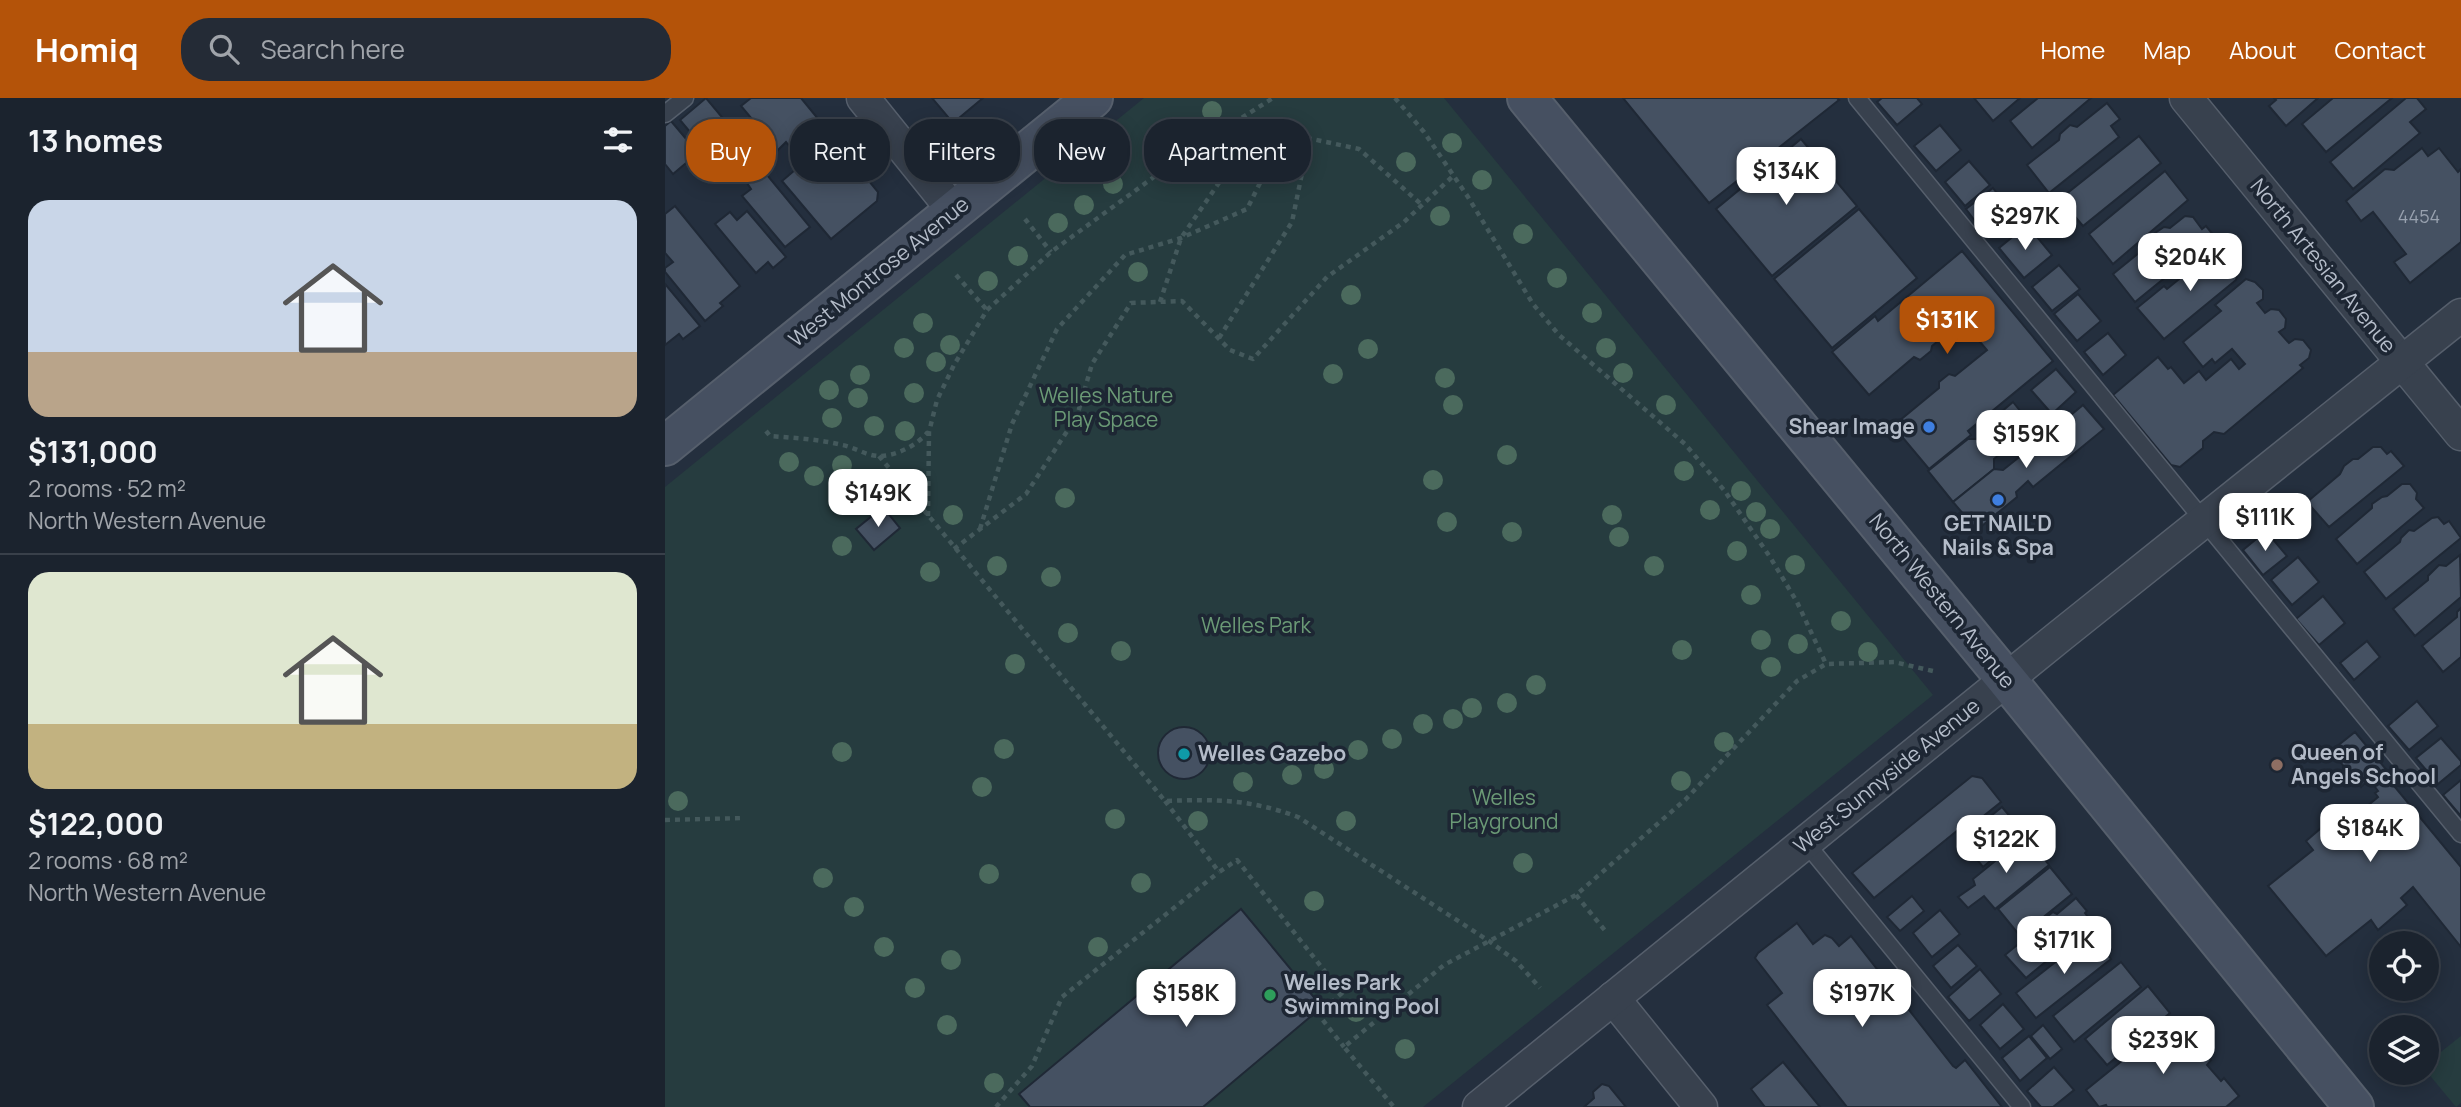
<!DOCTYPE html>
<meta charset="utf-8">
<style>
body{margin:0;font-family:Manrope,sans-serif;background:#242b36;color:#f1f3f6;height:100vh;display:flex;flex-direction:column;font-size:26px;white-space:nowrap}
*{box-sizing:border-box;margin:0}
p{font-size:23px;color:#a0a4aa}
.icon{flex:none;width:38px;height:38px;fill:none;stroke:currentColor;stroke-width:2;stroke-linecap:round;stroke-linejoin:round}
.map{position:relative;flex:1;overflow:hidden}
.panel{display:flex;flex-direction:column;background:#1b232e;width:665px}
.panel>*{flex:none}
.hud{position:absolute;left:21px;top:21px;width:665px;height:63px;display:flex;gap:14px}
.buttons{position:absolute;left:1704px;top:833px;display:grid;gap:14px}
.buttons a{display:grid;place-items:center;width:70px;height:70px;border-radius:50%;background:#1b232e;box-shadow:0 4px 18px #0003,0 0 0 2px #39404a;font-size:35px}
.price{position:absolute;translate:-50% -60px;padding:0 16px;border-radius:14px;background:#fff;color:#222;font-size:23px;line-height:46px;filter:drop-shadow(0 2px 4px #0008)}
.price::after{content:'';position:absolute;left:50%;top:42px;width:21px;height:16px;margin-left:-10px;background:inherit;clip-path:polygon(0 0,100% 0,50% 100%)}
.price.active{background:#b45309;color:#fff}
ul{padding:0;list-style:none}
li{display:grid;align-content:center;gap:14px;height:371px;padding:0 28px}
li+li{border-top:2px solid #39404a}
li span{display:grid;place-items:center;height:217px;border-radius:21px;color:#555}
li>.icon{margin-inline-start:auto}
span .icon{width:126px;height:126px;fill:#fffc;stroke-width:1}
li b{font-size:30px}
h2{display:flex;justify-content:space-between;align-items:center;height:84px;padding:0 28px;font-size:30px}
.tag{padding:0 24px;border-radius:28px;background:#1b232e;box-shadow:0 4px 18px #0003,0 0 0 2px #39404a;font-size:24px;line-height:63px}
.tag.active{background:#b45309;color:#fff}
header{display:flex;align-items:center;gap:42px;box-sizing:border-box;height:98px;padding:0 35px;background:#b45309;color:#fff}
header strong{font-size:33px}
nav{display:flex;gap:38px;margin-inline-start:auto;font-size:24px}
.search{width:490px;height:63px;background:#242b36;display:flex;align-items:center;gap:18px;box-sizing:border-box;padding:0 24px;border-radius:28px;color:#a0a4aa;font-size:26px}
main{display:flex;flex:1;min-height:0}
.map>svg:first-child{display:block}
.green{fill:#263c3f}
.building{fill:#455162;stroke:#1f2835;stroke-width:2}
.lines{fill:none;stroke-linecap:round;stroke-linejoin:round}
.lane-casing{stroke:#565f6c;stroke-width:19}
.street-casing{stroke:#565f6c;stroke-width:35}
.secondary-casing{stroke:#565f6c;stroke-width:42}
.path{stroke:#44595c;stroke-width:4.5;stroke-dasharray:5 5;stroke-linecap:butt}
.lane{stroke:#38414e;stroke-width:16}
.street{stroke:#38414e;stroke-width:32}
.secondary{stroke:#465061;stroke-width:38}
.tree{fill:#4b6a5d}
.shop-dot{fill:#3f7fe0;stroke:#1d2633;stroke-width:2.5}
.culture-dot{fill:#0f9aa8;stroke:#1d2633;stroke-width:2.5}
.education-dot{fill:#8d6e63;stroke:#1d2633;stroke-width:2.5}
.leisure-dot{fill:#2e9e5b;stroke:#1d2633;stroke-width:2.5}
.labels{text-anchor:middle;stroke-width:7;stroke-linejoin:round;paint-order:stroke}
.number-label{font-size:18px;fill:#98a1af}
.street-label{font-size:21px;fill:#b4bcc9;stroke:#1d2633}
.park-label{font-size:21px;fill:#6b9a76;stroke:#1d2633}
.poi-label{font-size:21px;font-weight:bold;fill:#b4bcc9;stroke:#1d2633;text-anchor:start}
</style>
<header>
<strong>Homiq</strong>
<div class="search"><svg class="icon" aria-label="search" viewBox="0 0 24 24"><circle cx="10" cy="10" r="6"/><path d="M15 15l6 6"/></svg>Search here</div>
<nav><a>Home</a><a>Map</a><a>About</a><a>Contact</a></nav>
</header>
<main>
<section class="panel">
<h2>13 homes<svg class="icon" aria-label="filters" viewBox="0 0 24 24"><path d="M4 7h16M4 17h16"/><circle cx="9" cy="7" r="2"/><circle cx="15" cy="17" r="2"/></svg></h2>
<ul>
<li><span style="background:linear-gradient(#c9d6e8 70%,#b9a48a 0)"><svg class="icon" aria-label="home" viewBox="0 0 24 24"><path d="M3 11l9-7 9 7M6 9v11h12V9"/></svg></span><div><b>$131,000</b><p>2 rooms · 52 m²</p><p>North Western Avenue</p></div></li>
<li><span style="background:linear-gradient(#dfe7d0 70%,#c2b280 0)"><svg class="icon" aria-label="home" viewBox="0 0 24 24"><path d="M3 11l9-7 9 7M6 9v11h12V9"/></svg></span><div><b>$122,000</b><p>2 rooms · 68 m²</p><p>North Western Avenue</p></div></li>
</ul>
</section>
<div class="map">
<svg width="1796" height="1009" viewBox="0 0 1796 1009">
<rect width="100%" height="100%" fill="#242f3e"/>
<g class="green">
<polygon points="479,0 779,0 1268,597 758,1009 0,1009 0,389"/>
<polygon points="1796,938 1796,1005 1791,1009 1762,974 1762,965"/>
</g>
<g class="building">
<polygon points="41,0 66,30 40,52 15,22"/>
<polygon points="136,0 213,94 212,103 166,141 117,83 138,65 121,44 113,52 76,8 86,0"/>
<polygon points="267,0 318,0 288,25"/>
<polygon points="958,0 1172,0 1174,2 1044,105"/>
<polygon points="1217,0 1252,0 1257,6 1232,27 1212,4"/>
<polygon points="1309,0 1355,0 1328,23"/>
<polygon points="1373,0 1426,0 1367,50 1345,23"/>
<polygon points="1609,0 1653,0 1621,28 1604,8 1611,2"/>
<polygon points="1668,0 1727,0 1661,54 1637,26"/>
<polygon points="1741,0 1752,0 1761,11 1745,24 1755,35 1688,91 1665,64"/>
<polygon points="1442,5 1455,21 1446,28 1454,39 1384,95 1362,67 1394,42 1395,36 1405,27 1412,29"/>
<polygon points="6,23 33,55 8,76 0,66 0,28"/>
<polygon points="1275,27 1296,52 1271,73 1249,48"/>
<polygon points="1474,38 1496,65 1418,128 1395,101"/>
<polygon points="1136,41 1192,108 1107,178 1051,111"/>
<polygon points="1757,50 1763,58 1774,50 1793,74 1796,71 1796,144 1745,185 1729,164 1741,156 1708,114 1696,123 1681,103 1720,71 1729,72"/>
<polygon points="1304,63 1325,87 1300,108 1280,84"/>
<polygon points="98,72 145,129 120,149 77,98 86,91 82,85"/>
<polygon points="1500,73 1523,102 1448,166 1424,136"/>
<polygon points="1328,90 1348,117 1322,139 1301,111"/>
<polygon points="10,108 75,188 55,205 58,208 40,223 0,174 0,170 8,164 0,155 0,116"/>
<polygon points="1194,111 1252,180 1167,250 1109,181"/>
<polygon points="82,113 121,159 108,170 103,164 91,175 50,126 65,114 72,122"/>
<polygon points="1520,118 1528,119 1537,131 1541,128 1550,139 1470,204 1448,176 1491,141 1490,135 1499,129 1505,130"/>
<polygon points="1362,127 1387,157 1359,180 1334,150"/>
<polygon points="1556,147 1569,163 1566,167 1573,174 1571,182 1499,241 1472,210 1499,188 1502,191"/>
<polygon points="1297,153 1388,263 1303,333 1306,337 1264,371 1228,328 1274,290 1274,284 1284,276 1290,278 1322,252 1297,223 1267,248 1266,253 1255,262 1249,259 1204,297 1167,254 1210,218 1213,223"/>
<polygon points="1394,167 1415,191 1387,213 1367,189"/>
<polygon points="1581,181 1590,184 1598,192 1598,201 1592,205 1600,215 1606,211 1614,212 1621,221 1620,230 1614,234 1624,245 1630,241 1638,242 1646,252 1644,260 1635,267 1638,270 1559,336 1549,334 1538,343 1538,350 1515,369 1506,367 1448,297 1493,259 1503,271 1506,269 1519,285 1534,273 1541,282 1566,261 1574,271 1580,266 1567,251 1550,265 1547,261 1538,269 1518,244 1556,213 1550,207"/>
<polygon points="0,186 35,228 18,241 14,236 0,247"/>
<polygon points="1413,196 1436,223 1412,243 1389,216"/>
<polygon points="1443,235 1461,257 1438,277 1419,254"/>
<polygon points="1391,271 1411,294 1387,316 1366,292"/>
<polygon points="1348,304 1368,329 1329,361 1329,371 1288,404 1263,373 1303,341 1311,341 1319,335 1316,331"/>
<polygon points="1418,307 1439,331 1368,389 1363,383 1351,394 1352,399 1312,432 1288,404 1329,371 1338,372 1378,340 1388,352 1404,339 1394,327"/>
<polygon points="1708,349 1716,349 1722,356 1726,353 1739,368 1664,429 1642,404 1675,376 1679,368 1688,361 1693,361"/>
<polygon points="1737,386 1745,386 1752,395 1751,401 1759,410 1692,466 1671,441 1707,410 1707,406 1717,399 1722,398"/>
<polygon points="218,409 235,430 209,452 191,431"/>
<polygon points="1773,419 1779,426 1784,423 1796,440 1721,501 1699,474 1735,444 1736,440 1744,432 1749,433 1767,420"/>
<polygon points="1601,433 1622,458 1598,477 1578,452"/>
<polygon points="1795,457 1796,499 1750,538 1728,511 1763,482 1763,478 1774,467 1781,468"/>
<polygon points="1633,459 1654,484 1627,507 1606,482"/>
<polygon points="1658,498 1680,525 1654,547 1631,521"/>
<polygon points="1796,510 1796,559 1778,574 1757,548 1792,519 1792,514"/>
<polygon points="1702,543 1715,559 1689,582 1675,565"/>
<polygon points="1752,603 1773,628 1744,652 1723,628"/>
<circle cx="519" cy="655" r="26"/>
<polygon points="1690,634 1729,681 1725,683 1796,769 1796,849 1748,789 1736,800 1742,807 1713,832 1706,822 1661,858 1603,788 1648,752 1641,743 1669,719 1677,729 1713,699 1710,695 1713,693 1704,681 1696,689 1666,653"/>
<polygon points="1776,640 1796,663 1796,667 1773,686 1751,660"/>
<polygon points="1307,678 1317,680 1336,704 1301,732 1293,732 1209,800 1187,775"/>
<polygon points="1796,682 1796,718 1778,697"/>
<polygon points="1337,709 1359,735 1318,769 1296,742"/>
<polygon points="1361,738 1384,767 1330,811 1319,798 1303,810 1293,799 1310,787 1308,781"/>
<polygon points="1385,769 1407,796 1355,838 1333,811"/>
<polygon points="1247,798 1259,813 1235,833 1222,819"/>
<polygon points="1411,800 1422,813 1420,815 1430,828 1399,853 1392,846 1379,856 1384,861 1361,880 1340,857 1379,825 1379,821 1388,814 1392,816"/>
<polygon points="576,811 657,909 538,1009 365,1009 354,996"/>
<polygon points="1275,812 1295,836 1267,859 1248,835"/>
<polygon points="1132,825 1148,846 1160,837 1167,840 1174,848 1186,838 1288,968 1291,970 1300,962 1337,1009 1182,1009 1102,907 1117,895 1090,860 1093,855"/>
<polygon points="1426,836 1446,861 1371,920 1351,895"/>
<polygon points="1293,847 1312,868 1286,890 1268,868"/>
<polygon points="1456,864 1476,889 1409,944 1388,918"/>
<polygon points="1315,871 1336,896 1304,923 1283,899"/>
<polygon points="1483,888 1505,915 1442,967 1420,941"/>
<polygon points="1338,906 1359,931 1335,951 1315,927"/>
<polygon points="1510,920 1525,938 1521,940 1534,957 1538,954 1546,962 1542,967 1556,983 1559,980 1574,998 1561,1009 1442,1009 1441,1007 1434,1009 1421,992"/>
<polygon points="1378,927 1397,951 1385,961 1366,938"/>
<polygon points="1364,938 1382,960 1355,983 1337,960"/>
<polygon points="1118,964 1155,1009 1100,1009 1086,991"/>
<polygon points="1389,969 1409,992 1388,1009 1376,1009 1362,993"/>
<polygon points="937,986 944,988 961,1009 919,1009 929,1000 928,994"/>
</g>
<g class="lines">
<defs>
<g id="lane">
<polyline points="1192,0 1796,736"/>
<polyline points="0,16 20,0"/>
<polyline points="1140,744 1357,1009"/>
</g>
<g id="street">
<polyline points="198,0 289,113"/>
<polyline points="1521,0 1796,336"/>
<polyline points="948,900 1036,1009"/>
<polyline points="814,1009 1395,538 1796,217"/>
</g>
<g id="secondary">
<polyline points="862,0 1341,581 1689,1009"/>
<polyline points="0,348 428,0"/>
</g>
</defs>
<use href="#lane" class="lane-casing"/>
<use href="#street" class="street-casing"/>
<use href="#secondary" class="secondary-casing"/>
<g class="path">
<polyline points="730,0 759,34 803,99 868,206 894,237 1020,346 1059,392 1105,459 1132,504 1161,566"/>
<polyline points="360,121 386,154"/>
<polyline points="291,177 322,212"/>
<polyline points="495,204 516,140 560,76 619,35 694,51 757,107"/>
<polyline points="554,240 627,124 644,41"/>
<path d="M101,333L105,338C129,340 153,341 177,347C189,349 202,358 214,358C232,358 252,347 263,334"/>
<path d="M214,358L500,703C551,701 584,701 633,719L824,843L851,863L875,890"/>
<polyline points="263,418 264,334 272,302 289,267 322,212 386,154 526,52 608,0"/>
<polyline points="315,431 347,326 392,231 460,157 516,140 582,111 595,85 645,40"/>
<polyline points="289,451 361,396 412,318 427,266 466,205 517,203 565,252 588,261 662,179 739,124 788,78"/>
<polyline points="500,703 554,774 572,762 677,895 653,916 679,949"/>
<polyline points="0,722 80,720"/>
<polyline points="911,797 942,835"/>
<polyline points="728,1008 679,949 779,867 911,797 1021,701 1132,583 1161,566 1229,564 1268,573"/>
<polyline points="331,1009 367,968 397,899 554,774"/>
</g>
<use href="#lane" class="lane"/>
<use href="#street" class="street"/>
<use href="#secondary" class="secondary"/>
</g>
<g class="tree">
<circle cx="547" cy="13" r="10"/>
<circle cx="514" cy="30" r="10"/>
<circle cx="787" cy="45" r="10"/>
<circle cx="741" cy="64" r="10"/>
<circle cx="817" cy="82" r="10"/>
<circle cx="448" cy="86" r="10"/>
<circle cx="419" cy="107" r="10"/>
<circle cx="775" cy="118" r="10"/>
<circle cx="393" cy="125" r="10"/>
<circle cx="858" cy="136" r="10"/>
<circle cx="353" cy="158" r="10"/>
<circle cx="473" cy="174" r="10"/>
<circle cx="892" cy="180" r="10"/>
<circle cx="323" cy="183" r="10"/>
<circle cx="686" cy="197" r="10"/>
<circle cx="927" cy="215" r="10"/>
<circle cx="258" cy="225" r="10"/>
<circle cx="285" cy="247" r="10"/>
<circle cx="239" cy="250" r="10"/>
<circle cx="941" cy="250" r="10"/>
<circle cx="703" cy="251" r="10"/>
<circle cx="271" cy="264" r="10"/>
<circle cx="958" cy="275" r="10"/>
<circle cx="668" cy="276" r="10"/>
<circle cx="195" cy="277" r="10"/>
<circle cx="780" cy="280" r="10"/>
<circle cx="164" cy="292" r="10"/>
<circle cx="249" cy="295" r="10"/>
<circle cx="193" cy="300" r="10"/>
<circle cx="788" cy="307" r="10"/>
<circle cx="1001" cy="307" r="10"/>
<circle cx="167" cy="320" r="10"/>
<circle cx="209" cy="328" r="10"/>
<circle cx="240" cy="333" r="10"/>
<circle cx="842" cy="357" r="10"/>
<circle cx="124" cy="364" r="10"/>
<circle cx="177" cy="367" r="10"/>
<circle cx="1019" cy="373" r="10"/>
<circle cx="149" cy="378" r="10"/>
<circle cx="768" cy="382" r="10"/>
<circle cx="207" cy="388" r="10"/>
<circle cx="1076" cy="393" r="10"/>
<circle cx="400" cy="400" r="10"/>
<circle cx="1045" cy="412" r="10"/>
<circle cx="1091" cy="414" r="10"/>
<circle cx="288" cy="417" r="10"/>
<circle cx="947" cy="417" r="10"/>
<circle cx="782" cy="424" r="10"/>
<circle cx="1105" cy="431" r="10"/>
<circle cx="847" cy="434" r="10"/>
<circle cx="954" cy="439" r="10"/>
<circle cx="177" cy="448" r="10"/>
<circle cx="1072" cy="453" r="10"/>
<circle cx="1130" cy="467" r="10"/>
<circle cx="332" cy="468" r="10"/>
<circle cx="989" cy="468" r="10"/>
<circle cx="265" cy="474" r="10"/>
<circle cx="386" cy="479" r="10"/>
<circle cx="1086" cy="497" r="10"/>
<circle cx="1176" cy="523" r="10"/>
<circle cx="403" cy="535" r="10"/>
<circle cx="1096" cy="542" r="10"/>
<circle cx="1133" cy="546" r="10"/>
<circle cx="1017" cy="552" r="10"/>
<circle cx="456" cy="553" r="10"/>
<circle cx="1203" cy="554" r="10"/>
<circle cx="350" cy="566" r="10"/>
<circle cx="1106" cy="569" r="10"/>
<circle cx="871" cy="587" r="10"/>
<circle cx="842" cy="605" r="10"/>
<circle cx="807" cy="610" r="10"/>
<circle cx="788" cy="621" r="10"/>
<circle cx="758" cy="626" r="10"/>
<circle cx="727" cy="641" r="10"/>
<circle cx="1059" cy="644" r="10"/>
<circle cx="339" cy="651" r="10"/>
<circle cx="693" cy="652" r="10"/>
<circle cx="177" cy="654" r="10"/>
<circle cx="659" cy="671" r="10"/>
<circle cx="627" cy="677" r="10"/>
<circle cx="1016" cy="683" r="10"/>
<circle cx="578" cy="684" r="10"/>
<circle cx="317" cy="689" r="10"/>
<circle cx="13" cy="703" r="10"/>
<circle cx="450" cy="721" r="10"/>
<circle cx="533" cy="723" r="10"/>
<circle cx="681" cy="723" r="10"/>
<circle cx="858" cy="765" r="10"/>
<circle cx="324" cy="776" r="10"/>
<circle cx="158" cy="780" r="10"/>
<circle cx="476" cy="785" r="10"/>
<circle cx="649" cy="803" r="10"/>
<circle cx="189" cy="809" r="10"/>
<circle cx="219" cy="849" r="10"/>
<circle cx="433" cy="849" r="10"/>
<circle cx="286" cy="862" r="10"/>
<circle cx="250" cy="890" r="10"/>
<circle cx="691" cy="914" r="10"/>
<circle cx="282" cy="927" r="10"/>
<circle cx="740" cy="951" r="10"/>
<circle cx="329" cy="985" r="10"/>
</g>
<g class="shop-dot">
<circle cx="1264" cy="329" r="7"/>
<circle cx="1333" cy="402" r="7"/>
</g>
<circle class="culture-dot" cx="519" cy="656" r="7"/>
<circle class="education-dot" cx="1612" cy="667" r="7"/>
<circle class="leisure-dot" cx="605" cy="897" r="7"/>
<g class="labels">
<g class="number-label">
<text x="1754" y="125">4454</text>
</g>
<g class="street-label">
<text transform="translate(1658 168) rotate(51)" y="7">North Artesian Avenue</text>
<text transform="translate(214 174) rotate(-39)" y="7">West Montrose Avenue</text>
<text transform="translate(1277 503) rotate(51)" y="7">North Western Avenue</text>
<text transform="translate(1222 678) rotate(-39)" y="7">West Sunnyside Avenue</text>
</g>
<g class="park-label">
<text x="441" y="305">Welles Nature<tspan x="441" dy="24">Play Space</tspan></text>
<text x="591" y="535">Welles Park</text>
<text x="839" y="707">Welles<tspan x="839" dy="24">Playground</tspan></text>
</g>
<g class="poi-label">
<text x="1250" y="336" text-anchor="end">Shear Image</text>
<text x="1333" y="433" text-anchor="middle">GET NAIL'D<tspan x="1333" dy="24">Nails &amp; Spa</tspan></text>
<text x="1626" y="662">Queen of<tspan x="1626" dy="24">Angels School</tspan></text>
<text x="533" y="663">Welles Gazebo</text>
<text x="619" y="892">Welles Park<tspan x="619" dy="24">Swimming Pool</tspan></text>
</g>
</g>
</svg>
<div class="buttons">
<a><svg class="icon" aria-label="locate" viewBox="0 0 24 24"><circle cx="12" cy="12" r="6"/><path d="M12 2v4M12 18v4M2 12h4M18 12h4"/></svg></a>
<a><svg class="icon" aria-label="layers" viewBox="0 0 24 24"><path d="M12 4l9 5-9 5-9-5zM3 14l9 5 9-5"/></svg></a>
</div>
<b class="price" style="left:1121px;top:109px">$134K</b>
<b class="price" style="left:1360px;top:154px">$297K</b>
<b class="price" style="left:1525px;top:195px">$204K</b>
<b class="price active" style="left:1282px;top:258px">$131K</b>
<b class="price" style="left:1361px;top:372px">$159K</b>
<b class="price" style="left:213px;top:431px">$149K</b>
<b class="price" style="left:1600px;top:455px">$111K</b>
<b class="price" style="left:1705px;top:766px">$184K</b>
<b class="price" style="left:1341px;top:777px">$122K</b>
<b class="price" style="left:1399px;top:878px">$171K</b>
<b class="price" style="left:521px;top:931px">$158K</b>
<b class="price" style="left:1197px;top:931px">$197K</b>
<b class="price" style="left:1498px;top:978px">$239K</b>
<div class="hud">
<a class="tag active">Buy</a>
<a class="tag">Rent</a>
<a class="tag">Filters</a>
<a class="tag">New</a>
<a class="tag">Apartment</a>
</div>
</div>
</main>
